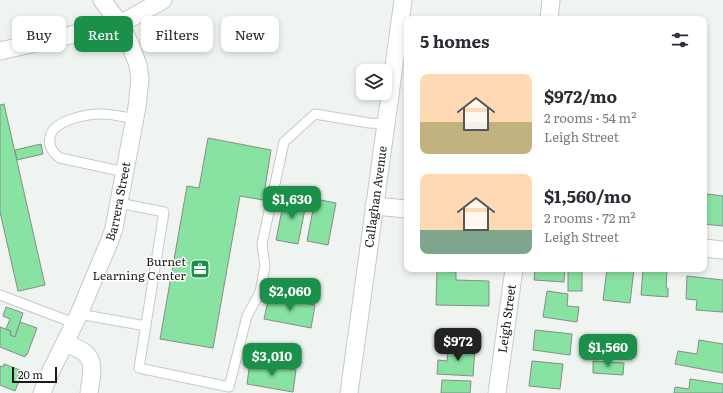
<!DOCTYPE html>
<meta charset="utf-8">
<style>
body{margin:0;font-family:Literata,serif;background:#f7f7f7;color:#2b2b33;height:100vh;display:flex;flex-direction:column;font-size:15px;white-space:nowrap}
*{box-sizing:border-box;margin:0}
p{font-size:13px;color:#7c7c81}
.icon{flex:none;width:22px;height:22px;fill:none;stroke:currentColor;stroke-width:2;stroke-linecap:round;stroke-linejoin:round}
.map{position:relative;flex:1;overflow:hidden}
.side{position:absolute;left:404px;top:16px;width:303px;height:256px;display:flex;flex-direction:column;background:#fff;border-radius:8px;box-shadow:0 2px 6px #0003}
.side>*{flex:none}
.guide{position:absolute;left:12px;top:16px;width:332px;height:36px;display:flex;gap:8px}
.controls{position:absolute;left:356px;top:64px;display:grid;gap:8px}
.controls a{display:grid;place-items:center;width:36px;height:36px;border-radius:8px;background:#fff;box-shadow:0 2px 6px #0003;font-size:20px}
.scale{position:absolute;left:12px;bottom:10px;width:45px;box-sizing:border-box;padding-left:4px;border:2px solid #1a1b1a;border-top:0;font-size:11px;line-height:14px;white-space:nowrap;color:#1a1b1a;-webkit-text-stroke:3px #fff;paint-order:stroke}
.price{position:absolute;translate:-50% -34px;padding:0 9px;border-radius:8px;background:#1a904b;color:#fff;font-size:13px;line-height:26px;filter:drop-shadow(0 1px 2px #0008)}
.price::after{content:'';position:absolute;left:50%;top:24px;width:12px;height:9px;margin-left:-6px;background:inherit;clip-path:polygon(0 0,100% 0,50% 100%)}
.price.selected{background:#222;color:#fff}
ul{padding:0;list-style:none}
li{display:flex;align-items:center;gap:12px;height:100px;padding:0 16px}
li span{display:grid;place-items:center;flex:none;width:112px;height:80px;border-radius:8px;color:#555}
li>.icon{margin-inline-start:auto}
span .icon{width:48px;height:48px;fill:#fffc;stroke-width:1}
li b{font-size:17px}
h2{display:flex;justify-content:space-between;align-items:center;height:48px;padding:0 16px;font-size:17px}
.pill{padding:0 14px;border-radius:8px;background:#fff;box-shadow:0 2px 6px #0003;font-size:14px;line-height:36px}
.pill.selected{background:#1a904b;color:#fff}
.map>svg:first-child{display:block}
.building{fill:#88e2a1;stroke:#888c89}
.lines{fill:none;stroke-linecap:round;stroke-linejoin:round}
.service-casing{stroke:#c6cbc7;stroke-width:11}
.minor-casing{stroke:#c6cbc7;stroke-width:19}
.service{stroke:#fff;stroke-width:9}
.minor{stroke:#fff;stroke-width:17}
.labels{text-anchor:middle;stroke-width:3;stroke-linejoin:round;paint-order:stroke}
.street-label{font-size:12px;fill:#1a1b1a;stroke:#fff}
.poi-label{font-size:12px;fill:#1a1b1a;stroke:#fff;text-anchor:end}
</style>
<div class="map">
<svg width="723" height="393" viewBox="0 0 723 393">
<rect width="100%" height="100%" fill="#eff4f0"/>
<g class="building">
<polygon points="4,104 45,285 19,291 18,291 0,212 0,105"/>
<polygon points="208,138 271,150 263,200 240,196 213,348 160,339 187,186 199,188"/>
<polygon points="41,144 43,154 17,160 15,150"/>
<polygon points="707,194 723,196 723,226 704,224"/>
<polygon points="285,195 307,199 298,244 276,240"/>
<polygon points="315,199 336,203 328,245 307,241"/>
<polygon points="535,269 565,269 564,282 534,280"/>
<rect x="568" y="269" width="14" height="22"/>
<polygon points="607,269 634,269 630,303 603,300"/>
<polygon points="643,269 667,271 666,288 668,288 668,297 641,295"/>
<polygon points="437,271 456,272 456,280 489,281 489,306 436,305"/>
<polygon points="687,276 723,280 723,312 696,310 697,300 686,299"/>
<polygon points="547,291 568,294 567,306 579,307 577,322 543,317"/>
<polygon points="269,296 315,305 311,328 264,319"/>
<polygon points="6,307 23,313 15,337 10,335 11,331 6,329 10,319 3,316"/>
<polygon points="20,322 37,328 27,355 26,354 25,357 0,347 0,327 11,331 10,335 15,337"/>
<polygon points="535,330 572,334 570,355 533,350"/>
<polygon points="699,340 723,344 723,373 675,364 678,351 697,354"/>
<polygon points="448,347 475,348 473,376 437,374 438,360 447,361"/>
<polygon points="532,361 563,364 560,389 529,386"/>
<polygon points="593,361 624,363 623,375 593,373"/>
<polygon points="250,362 296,370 293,392 247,384"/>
<polygon points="4,364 20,370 18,376 21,377 15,391 0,385 0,366 3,367"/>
<polygon points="690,379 723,384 723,393 674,393 675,387 689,389"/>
<polygon points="442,380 471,381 470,393 441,393"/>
</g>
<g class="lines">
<defs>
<g id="service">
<path d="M125,172L60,158C53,153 48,146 50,137C53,120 87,114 101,114C113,114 124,117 135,119"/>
<polyline points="119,203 164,212 139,368 229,387 247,316 260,292 265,266 262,244 284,142 315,114 369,123 386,124"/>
<polyline points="0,295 74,323"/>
<polyline points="79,314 146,326"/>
</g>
<g id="minor">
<polyline points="549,19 551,0"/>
<polyline points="0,51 120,24 163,0"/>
<polyline points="374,206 407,209"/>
<polyline points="704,248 723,250"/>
<path d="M65,343C72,346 82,349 87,355C96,364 90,382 89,393"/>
<path id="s1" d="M42,393L50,373L79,314L110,240L114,228L137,107L140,79L138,65L130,44L120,24L102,0"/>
<path id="s2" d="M349,393L403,0"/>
<path id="s3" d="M497,393L514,269"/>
</g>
</defs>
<use href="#service" class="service-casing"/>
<use href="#minor" class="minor-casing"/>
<use href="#service" class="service"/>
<use href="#minor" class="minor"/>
</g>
<defs>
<symbol id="office-square" viewBox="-11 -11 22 22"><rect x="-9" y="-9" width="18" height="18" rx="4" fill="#1a904b" stroke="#fff"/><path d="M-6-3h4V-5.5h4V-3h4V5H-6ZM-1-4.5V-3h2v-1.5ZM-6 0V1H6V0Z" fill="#fff"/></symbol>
</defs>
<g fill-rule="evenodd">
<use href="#office-square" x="189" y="258" width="22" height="22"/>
</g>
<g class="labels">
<g class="street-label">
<text dy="4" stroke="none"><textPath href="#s2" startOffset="198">Callaghan Avenue</textPath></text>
<text dy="4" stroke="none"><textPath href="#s1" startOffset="207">Barrera Street</textPath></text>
<text dy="4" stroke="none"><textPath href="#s3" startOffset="75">Leigh Street</textPath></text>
</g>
<g class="poi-label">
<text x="186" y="266">Burnet<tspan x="186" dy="14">Learning Center</tspan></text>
</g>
</g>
</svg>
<div class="controls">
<a><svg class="icon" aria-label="layers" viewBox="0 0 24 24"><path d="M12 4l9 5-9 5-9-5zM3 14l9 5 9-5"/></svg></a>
</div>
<div class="scale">20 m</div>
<b class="price" style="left:292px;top:220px">$1,630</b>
<b class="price" style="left:290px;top:312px">$2,060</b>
<b class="price selected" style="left:458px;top:362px">$972</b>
<b class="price" style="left:608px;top:368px">$1,560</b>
<b class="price" style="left:272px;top:377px">$3,010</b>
<div class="guide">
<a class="pill">Buy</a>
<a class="pill selected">Rent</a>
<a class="pill">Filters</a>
<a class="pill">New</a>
</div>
<section class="side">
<h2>5 homes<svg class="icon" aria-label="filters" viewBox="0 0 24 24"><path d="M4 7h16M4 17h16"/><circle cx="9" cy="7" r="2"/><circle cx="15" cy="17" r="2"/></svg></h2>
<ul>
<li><span style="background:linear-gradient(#ffd9b3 60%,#c2b280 0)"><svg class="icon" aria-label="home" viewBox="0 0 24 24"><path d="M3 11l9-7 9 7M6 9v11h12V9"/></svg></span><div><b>$972/mo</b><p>2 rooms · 54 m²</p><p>Leigh Street</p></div></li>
<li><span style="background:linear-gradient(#ffd9b3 70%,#7fa58c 0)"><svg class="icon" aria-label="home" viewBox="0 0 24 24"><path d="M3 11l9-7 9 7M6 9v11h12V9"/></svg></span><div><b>$1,560/mo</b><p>2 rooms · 72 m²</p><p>Leigh Street</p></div></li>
</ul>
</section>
</div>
